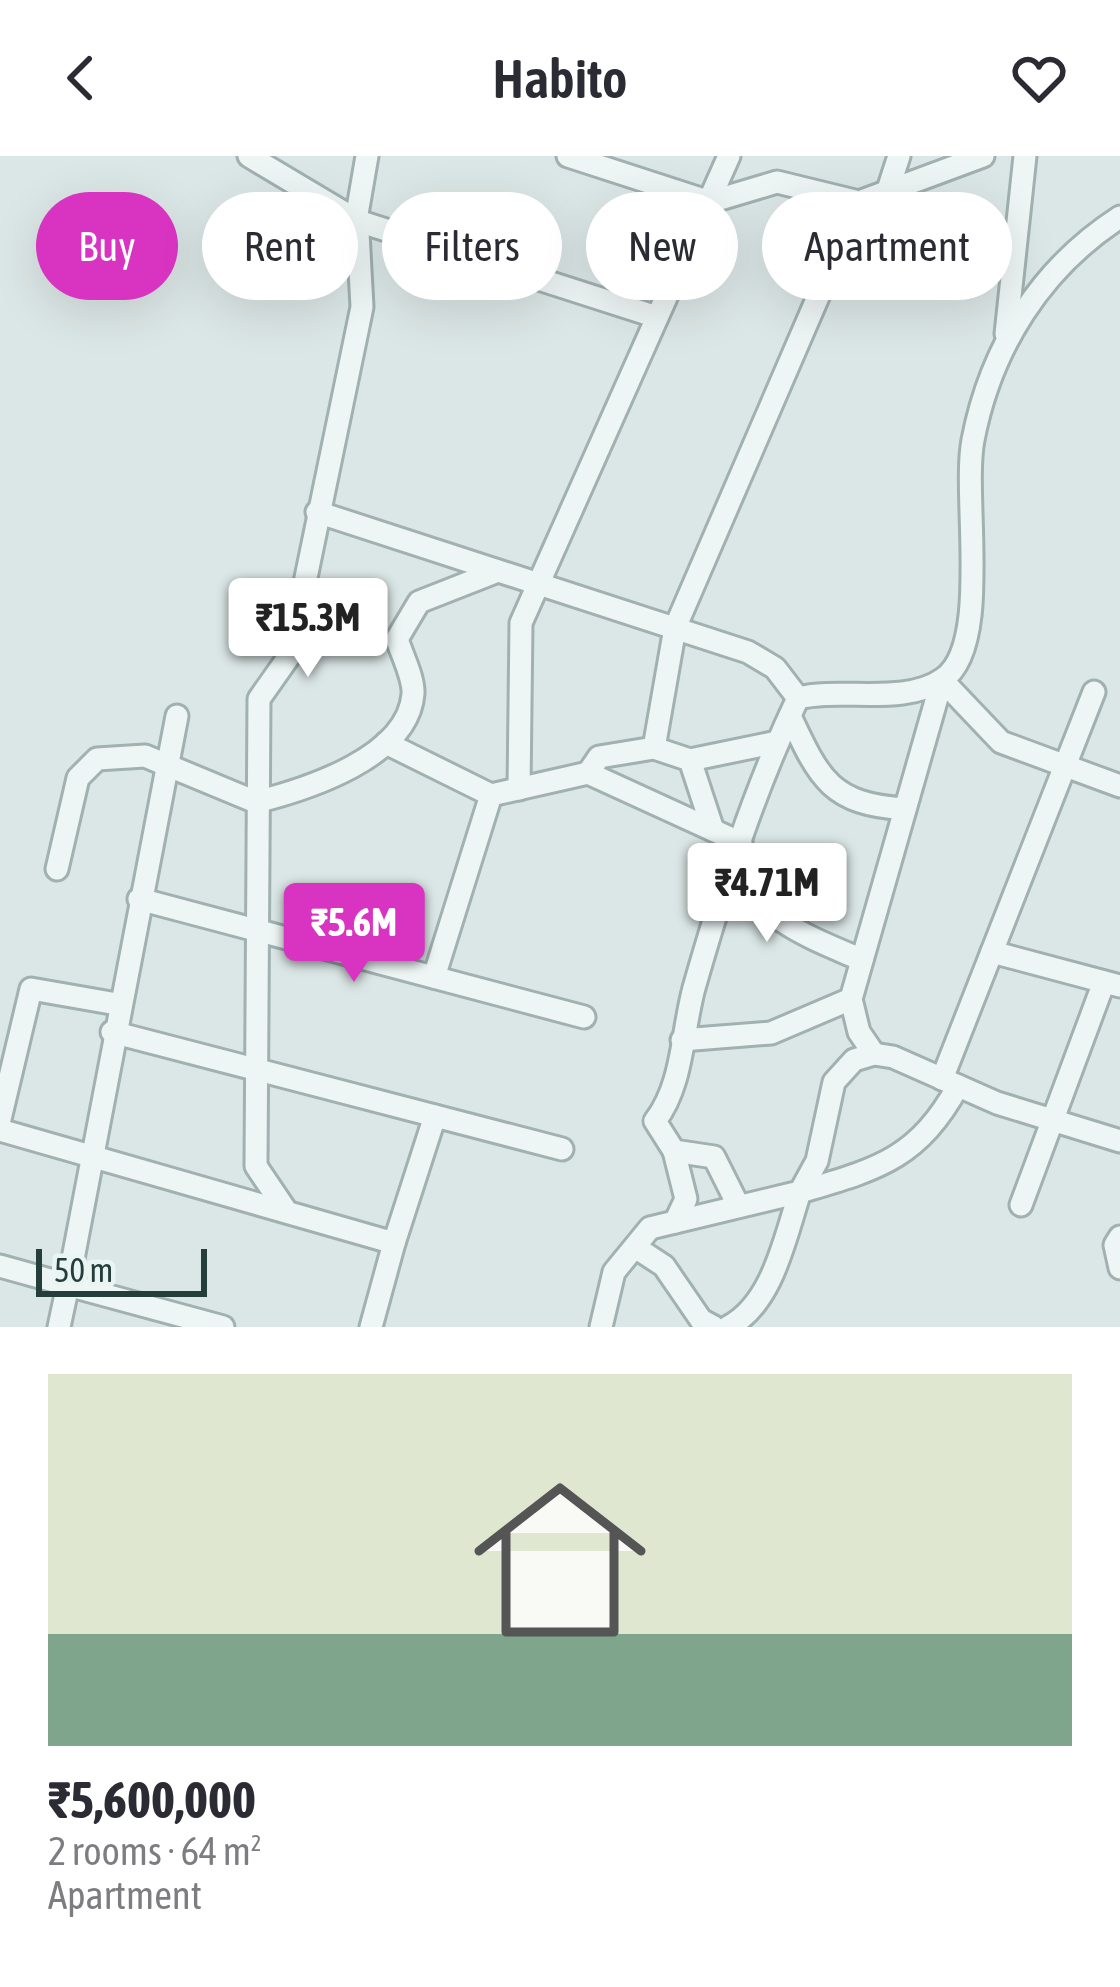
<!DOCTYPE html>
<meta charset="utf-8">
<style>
body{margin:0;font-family:"Asap Condensed",sans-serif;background:#f2f2f3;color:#2b2b33;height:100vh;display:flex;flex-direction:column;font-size:45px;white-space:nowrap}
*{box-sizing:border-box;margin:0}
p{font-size:39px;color:#7c7c81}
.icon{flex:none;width:66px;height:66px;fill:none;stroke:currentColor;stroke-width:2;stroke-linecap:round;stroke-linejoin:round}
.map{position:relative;height:1171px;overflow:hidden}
.side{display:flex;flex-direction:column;background:#fff;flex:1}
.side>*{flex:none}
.banner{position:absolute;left:36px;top:36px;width:1050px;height:108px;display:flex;gap:24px}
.scale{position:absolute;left:36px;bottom:30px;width:171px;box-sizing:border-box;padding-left:12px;border:6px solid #243e3c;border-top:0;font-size:33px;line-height:42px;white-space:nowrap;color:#243e3c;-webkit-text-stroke:9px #eaf5f3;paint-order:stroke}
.price{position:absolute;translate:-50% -102px;padding:0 27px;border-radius:12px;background:#fff;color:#222;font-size:39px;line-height:78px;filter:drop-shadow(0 3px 6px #0008)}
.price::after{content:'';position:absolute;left:50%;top:72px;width:36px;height:27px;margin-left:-18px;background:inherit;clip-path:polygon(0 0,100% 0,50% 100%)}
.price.current{background:#d834c1;color:#fff}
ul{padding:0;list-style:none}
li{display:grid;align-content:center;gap:24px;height:636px;padding:0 48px}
li span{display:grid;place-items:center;height:372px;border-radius:0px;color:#555}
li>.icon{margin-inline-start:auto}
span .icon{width:216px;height:216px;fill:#fffc;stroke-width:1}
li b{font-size:51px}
.pill{padding:0 42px;border-radius:54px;background:#fff;box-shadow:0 12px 48px #0002;font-size:42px;line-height:108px}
.pill.current{background:#d834c1;color:#fff}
header{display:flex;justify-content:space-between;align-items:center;height:156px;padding:0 48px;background:#fff;font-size:54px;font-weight:600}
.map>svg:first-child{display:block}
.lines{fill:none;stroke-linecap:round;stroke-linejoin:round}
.minor-casing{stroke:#a0b1b0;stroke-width:27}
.minor{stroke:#eef5f5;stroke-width:21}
</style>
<header><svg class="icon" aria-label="back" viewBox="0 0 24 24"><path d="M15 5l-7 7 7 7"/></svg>Habito<svg class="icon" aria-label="heart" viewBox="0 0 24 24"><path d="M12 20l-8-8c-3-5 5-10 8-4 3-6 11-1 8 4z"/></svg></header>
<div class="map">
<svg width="1120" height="1171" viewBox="0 0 1120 1171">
<rect width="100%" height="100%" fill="#dbe7e6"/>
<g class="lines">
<defs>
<g id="minor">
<polyline points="249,0 358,65 657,161"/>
<polyline points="568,0 710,46 777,26 859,46 983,0"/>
<polyline points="887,37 899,0"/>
<polyline points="1006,178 1025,0"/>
<path d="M317,356L748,496L775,512L798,542C842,531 904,550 943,523C992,490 962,340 973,284C991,191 1041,112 1120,61"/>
<polyline points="942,524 1001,586 1120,630"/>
<polyline points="177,560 68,1129 223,1171"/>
<path d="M790,560C820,624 831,648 905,653"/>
<polyline points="386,587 491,639"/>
<polyline points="654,592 675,472 859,46"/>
<polyline points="690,604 777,586"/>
<polyline points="588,617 599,601 654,592 690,604 713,674"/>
<polyline points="519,633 521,467 729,0"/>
<path d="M734,709C759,764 809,781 862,804"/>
<path d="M57,713L78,622L97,603L145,600L256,646C308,633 408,601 413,538C414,522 402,499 397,483L419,446L498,415"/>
<polyline points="139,743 584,861"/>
<polyline points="992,796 1120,830"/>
<polyline points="434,821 491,639 588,617 741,687"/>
<polyline points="112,876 562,993"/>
<polyline points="682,884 771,877 851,843"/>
<polyline points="874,898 859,876 851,843 942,524"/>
<polyline points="942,923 1094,536"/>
<polyline points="0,963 31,833 117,848"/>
<polyline points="0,974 394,1087 371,1171"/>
<polyline points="674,995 686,1043 675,1066"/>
<path d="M738,1049L714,1001L674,995L655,965C683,929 682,876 694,832C722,734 754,634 798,542"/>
<polyline points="1021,1049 1104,826"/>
<polyline points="287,1056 256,1010 259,543 290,499 362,151 357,58 367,0"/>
<polyline points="1120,1081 1115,1089 1120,1112"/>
<polyline points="394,1087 435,960"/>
<polyline points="635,1091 664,1110 701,1164 714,1171"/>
<polyline points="0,1110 68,1129 59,1171"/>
<polyline points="601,1171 614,1116 650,1072 800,1036 817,1005 834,926 854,904 874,898 893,901 997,947 1120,985"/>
<path d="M728,1171C773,1148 785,1081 800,1036C877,1013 917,1004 958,930"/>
</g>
</defs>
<use href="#minor" class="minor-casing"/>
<use href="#minor" class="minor"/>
</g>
</svg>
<div class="scale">50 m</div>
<b class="price" style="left:308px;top:524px">₹15.3M</b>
<b class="price" style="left:767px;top:789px">₹4.71M</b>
<b class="price current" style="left:354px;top:829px">₹5.6M</b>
<div class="banner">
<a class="pill current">Buy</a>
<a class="pill">Rent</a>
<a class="pill">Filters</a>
<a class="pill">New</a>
<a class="pill">Apartment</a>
</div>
</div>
<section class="side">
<ul>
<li><span style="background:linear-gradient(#dfe7d0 70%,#7fa58c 0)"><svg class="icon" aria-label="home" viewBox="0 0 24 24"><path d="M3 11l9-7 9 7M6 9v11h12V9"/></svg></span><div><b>₹5,600,000</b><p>2 rooms · 64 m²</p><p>Apartment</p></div></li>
</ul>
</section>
